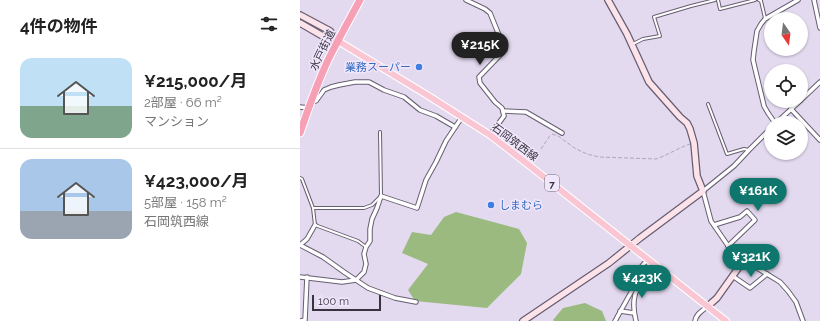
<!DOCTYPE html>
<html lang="ja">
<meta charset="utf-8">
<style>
body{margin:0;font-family:Raleway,"Noto Sans JP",sans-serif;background:#f2f2f2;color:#222;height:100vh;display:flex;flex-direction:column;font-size:15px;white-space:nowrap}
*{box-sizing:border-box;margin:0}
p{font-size:13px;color:#767676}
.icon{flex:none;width:22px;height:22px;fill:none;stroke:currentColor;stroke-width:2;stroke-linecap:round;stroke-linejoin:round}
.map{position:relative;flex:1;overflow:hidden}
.details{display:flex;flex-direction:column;background:#fff;width:300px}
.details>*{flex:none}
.needle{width:26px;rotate:166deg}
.controls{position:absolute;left:464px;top:12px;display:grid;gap:8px}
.controls a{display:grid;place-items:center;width:44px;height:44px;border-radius:50%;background:#fff;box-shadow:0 1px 3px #0004;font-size:20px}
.scale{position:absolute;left:12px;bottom:10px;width:69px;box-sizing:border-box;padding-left:4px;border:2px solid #38343d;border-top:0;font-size:11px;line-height:14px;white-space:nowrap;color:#38343d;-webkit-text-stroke:3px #f1e7fd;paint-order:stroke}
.price{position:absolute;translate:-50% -34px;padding:0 9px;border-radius:14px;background:#0f766e;color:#fff;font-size:13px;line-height:26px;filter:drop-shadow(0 1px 2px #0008)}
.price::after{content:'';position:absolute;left:50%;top:24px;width:12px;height:9px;margin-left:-6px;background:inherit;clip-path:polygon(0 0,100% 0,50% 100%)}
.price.active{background:#222;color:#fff}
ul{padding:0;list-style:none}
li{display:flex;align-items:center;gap:12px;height:100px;padding:0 20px}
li+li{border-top:1px solid #e0e0e0}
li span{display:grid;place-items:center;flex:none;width:112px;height:80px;border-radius:12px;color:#555}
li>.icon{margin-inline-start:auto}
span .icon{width:48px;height:48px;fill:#fffc;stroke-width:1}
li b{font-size:17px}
h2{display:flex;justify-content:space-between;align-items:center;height:48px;padding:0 20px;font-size:17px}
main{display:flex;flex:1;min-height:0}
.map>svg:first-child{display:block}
.green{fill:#9aba80}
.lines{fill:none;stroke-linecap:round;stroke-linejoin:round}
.lane-casing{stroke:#675e71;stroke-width:4}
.street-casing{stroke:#675e71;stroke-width:5.5}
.secondary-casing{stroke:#675e71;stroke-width:8}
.primary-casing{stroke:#fff;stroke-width:8}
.highway-casing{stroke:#fff;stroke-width:9}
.path{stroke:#aea6b7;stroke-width:1;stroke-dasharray:4 2;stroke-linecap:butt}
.lane{stroke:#fff;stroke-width:2}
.street{stroke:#fff;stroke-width:3.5}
.secondary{stroke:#fce2e9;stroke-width:5.5}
.primary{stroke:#fac6d3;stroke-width:6}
.highway{stroke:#f6a0b6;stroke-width:7}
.shop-dot{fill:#3f7fe0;stroke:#f1e7fd;stroke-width:1.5}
.labels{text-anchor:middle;stroke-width:3;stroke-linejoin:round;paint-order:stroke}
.shield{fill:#f1e7fd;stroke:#706a77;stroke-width:1}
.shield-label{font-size:10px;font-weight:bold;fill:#38343d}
.street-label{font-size:11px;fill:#38343d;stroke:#f1e7fd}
.shop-label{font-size:11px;fill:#366cbe;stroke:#f1e7fd;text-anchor:end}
</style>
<main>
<section class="details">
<h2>4件の物件<svg class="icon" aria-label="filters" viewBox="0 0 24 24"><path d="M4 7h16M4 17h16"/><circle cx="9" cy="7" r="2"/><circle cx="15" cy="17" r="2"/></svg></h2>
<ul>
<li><span style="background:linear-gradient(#bfe0f5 60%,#7fa58c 0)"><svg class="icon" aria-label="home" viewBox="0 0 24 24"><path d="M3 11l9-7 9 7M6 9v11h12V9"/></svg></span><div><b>¥215,000/月</b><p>2部屋 · 66 m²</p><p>マンション</p></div></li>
<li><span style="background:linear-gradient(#a9c7e8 65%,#9aa5b1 0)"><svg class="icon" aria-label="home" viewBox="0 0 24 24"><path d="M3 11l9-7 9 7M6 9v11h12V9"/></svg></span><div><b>¥423,000/月</b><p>5部屋 · 158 m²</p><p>石岡筑西線</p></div></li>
</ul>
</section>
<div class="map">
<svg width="520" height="321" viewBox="0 0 520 321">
<rect width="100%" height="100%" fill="#e4daf0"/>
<g class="green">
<polygon points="156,212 219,229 227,243 221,274 187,308 115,301 108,290 128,264 102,253 112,232 131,235 144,217"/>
<polygon points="285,303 302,311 306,321 254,321 253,320 263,308"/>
</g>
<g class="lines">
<defs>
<g id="lane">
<polyline points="418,0 420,9 455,0"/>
<polyline points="459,0 461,1 465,18"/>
<polyline points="333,44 343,39 360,36 354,17 391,6 415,0"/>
<polyline points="408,104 427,154 444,149 449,150"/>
<polyline points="0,178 2,179 13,208 15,225 58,241 66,247"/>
<polyline points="13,208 64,208 72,205 81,196 80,132"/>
</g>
<g id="street">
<polyline points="166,0 185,9 190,13 205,50 179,77 180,83 195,102 202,108 204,116 190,135"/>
<polyline points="514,0 520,28"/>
<polyline points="501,100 520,82"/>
<polyline points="11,101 16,101 24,90 31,87 39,85 55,82 69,82 84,90 104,97 120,110 136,116 155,127"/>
<polyline points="0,107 9,108"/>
<polyline points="491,109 520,140"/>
<polyline points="203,111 226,112 262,133"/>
<polyline points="475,123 468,113 464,106 453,60 454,51 457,31 461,24 465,19 498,0"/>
<polyline points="476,123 500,101"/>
<polyline points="471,128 449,150 434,166 403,191 411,221 431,250 444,260 480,282 488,291 496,302 503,321"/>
<polyline points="414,225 440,217 447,211 455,220 428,246"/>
<polyline points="0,245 23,257 44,272 68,288 95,298 116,302"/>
<polyline points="0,245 7,239 15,225"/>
<polyline points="0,277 42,282 56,280 64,272 66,264 64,254 66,247 70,241 70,229 72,219 77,208 81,196 117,208 126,180 136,162 146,141 162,117"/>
<polyline points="434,277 450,288 467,274"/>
<polyline points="320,311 334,313"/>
<polyline points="0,321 5,320 7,277"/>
<polyline points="315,321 339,278 342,266 347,260"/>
<path d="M336,321C334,313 333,303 335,295C337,289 339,285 339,279"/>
<path d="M395,321C396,314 402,311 408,306"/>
</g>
<g id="secondary">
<polyline points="0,15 30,31 38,41"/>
<polyline points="0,23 26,38 37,41"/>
<polyline points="408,306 417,298 444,260"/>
<polyline points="223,321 309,263 340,238 403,191 397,176 394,143 390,129 387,123 380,117 349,82 327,34 308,0"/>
</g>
<polyline id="primary" points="38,41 127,95 190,135 225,162 341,254 426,321"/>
<path id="highway" d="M0,133C8,109 17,84 28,60C38,40 49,20 60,0"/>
</defs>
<use href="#lane" class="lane-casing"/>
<use href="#street" class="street-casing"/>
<use href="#secondary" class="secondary-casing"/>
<use href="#primary" class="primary-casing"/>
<use href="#highway" class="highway-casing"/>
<g class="path">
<path d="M252,134L258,136L276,149L287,154L299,157L356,159C368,155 378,148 390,144"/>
<polyline points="241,149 251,134"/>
</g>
<use href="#lane" class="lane"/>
<use href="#street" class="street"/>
<use href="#secondary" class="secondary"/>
<use href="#primary" class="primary"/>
<use href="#highway" class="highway"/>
</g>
<g class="shop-dot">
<circle cx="119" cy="67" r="4"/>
<circle cx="191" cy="205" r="4"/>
</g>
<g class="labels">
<rect class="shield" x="245" y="175" width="14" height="16" rx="3"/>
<g class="shield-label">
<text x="252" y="187">7</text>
</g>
<g class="street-label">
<text transform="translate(22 50) rotate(-64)" y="4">水戸街道</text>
<text transform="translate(215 142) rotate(37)" y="4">石岡筑西線</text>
</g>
<g class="shop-label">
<text x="111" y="71">業務スーパー</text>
<text x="199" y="209" text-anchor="start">しまむら</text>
</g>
</g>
</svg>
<div class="controls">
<a><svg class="needle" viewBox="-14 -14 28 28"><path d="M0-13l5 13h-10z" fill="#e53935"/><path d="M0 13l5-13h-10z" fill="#767676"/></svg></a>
<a><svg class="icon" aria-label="locate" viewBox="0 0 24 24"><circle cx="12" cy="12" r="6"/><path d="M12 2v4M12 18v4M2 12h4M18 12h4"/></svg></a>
<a><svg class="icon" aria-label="layers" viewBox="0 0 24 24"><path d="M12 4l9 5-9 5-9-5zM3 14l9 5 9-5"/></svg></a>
</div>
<div class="scale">100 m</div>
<b class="price active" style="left:180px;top:66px">¥215K</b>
<b class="price" style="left:458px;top:212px">¥161K</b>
<b class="price" style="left:451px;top:278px">¥321K</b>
<b class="price" style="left:342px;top:299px">¥423K</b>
</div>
</main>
